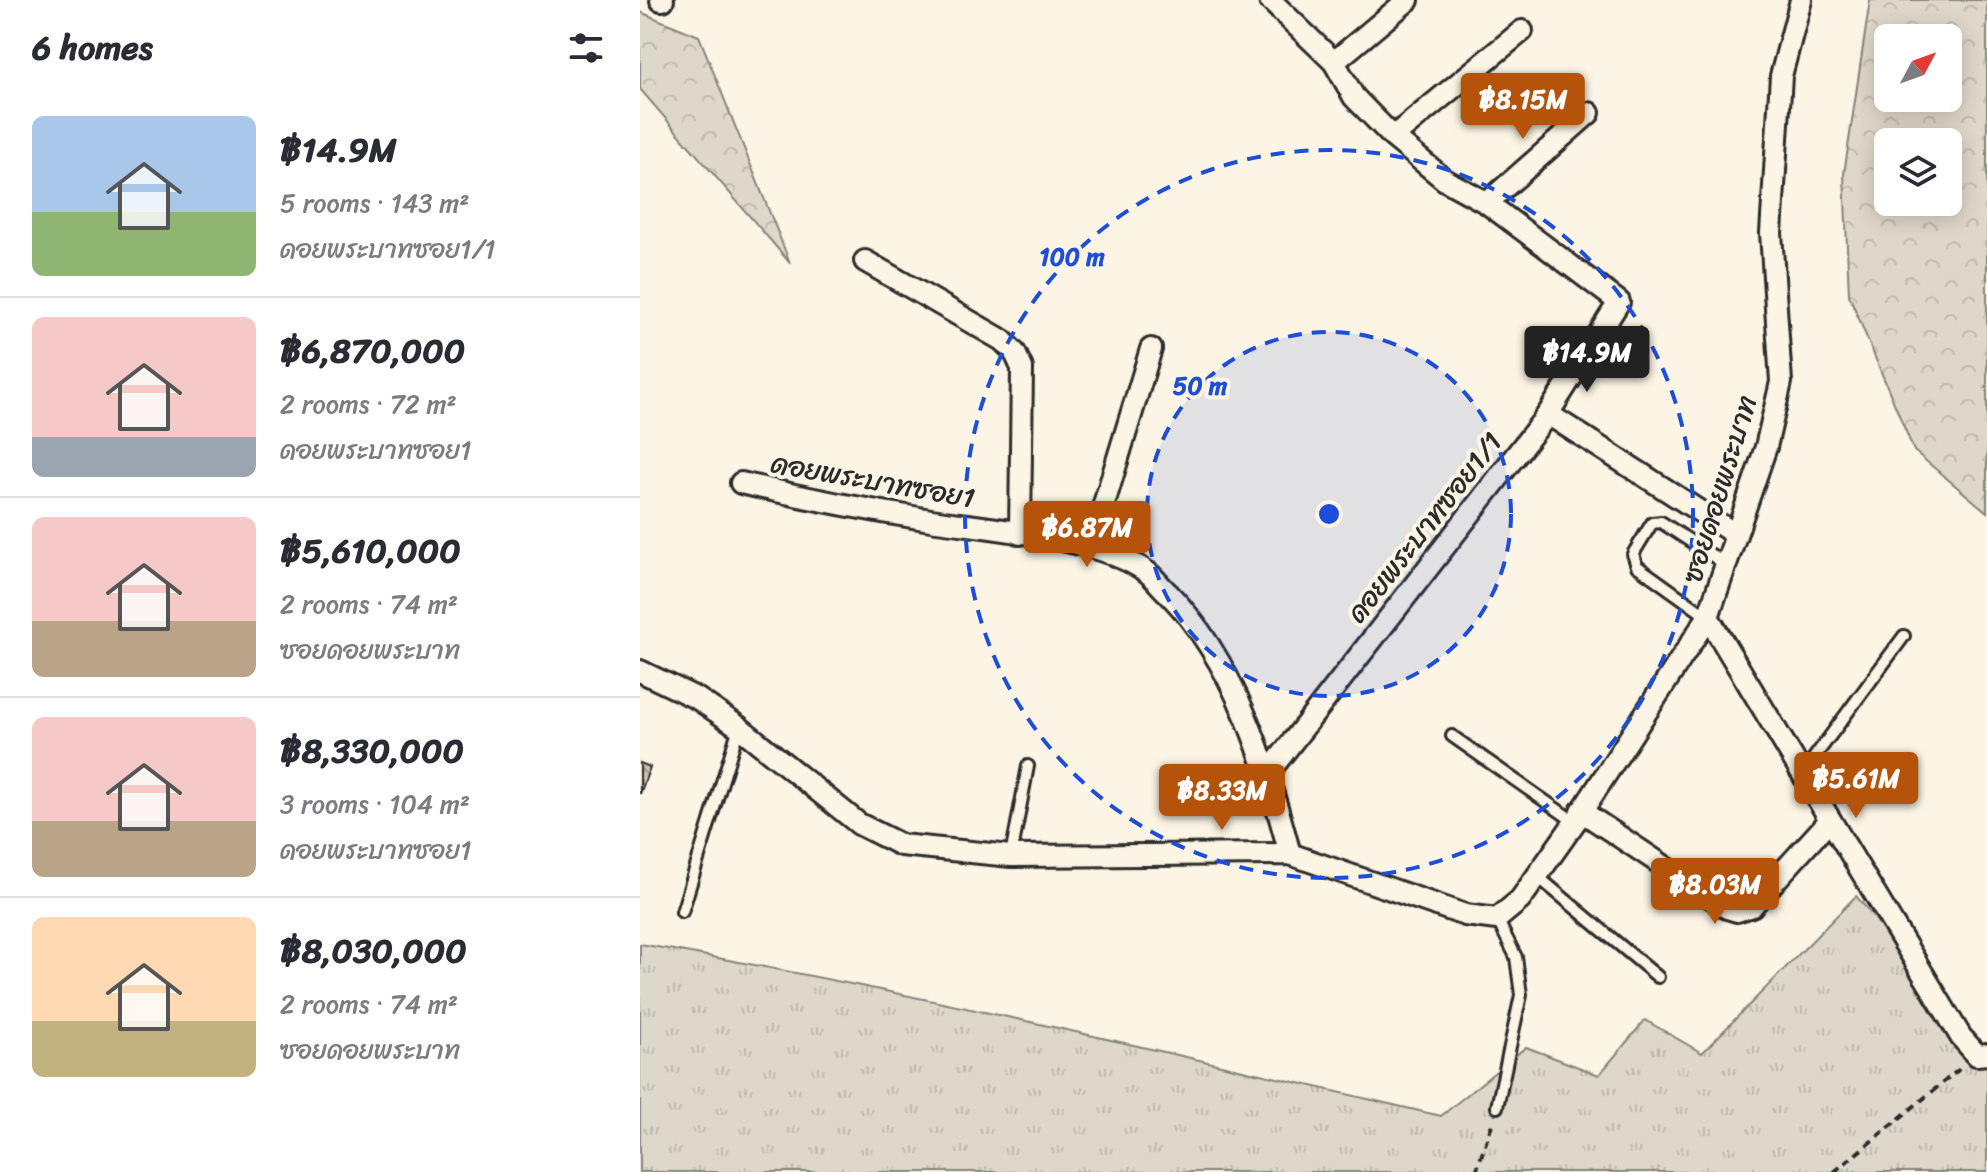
<!DOCTYPE html>
<meta charset="utf-8">
<style>
body{margin:0;font-family:Sriracha,"Playpen Sans Thai",sans-serif;background:#f2f2f3;color:#2b2b33;height:100vh;display:flex;flex-direction:column;font-size:30px;white-space:nowrap}
*{box-sizing:border-box;margin:0}
p{font-size:26px;color:#7c7c81}
.icon{flex:none;width:44px;height:44px;fill:none;stroke:currentColor;stroke-width:2;stroke-linecap:round;stroke-linejoin:round}
.map{position:relative;flex:1;overflow:hidden}
.details{display:flex;flex-direction:column;background:#fff;width:640px}
.details>*{flex:none}
.needle{width:52px;rotate:49deg}
.buttons{position:absolute;left:1234px;top:24px;display:grid;gap:16px}
.buttons a{display:grid;place-items:center;width:88px;height:88px;border-radius:12px;background:#fff;box-shadow:0 4px 20px #0003;font-size:40px}
.price{position:absolute;translate:-50% -68px;padding:0 18px;border-radius:8px;background:#b45309;color:#fff;font-size:26px;line-height:52px;filter:drop-shadow(0 2px 4px #0008)}
.price::after{content:'';position:absolute;left:50%;top:48px;width:24px;height:18px;margin-left:-12px;background:inherit;clip-path:polygon(0 0,100% 0,50% 100%)}
.price.on{background:#222;color:#fff}
ul{padding:0;list-style:none}
li{display:flex;align-items:center;gap:24px;height:200px;padding:0 32px}
li+li{border-top:2px solid #e1e1e2}
li span{display:grid;place-items:center;flex:none;width:224px;height:160px;border-radius:12px;color:#555}
li>.icon{margin-inline-start:auto}
span .icon{width:96px;height:96px;fill:#fffc;stroke-width:1}
li b{font-size:34px}
h2{display:flex;justify-content:space-between;align-items:center;height:96px;padding:0 32px;font-size:34px}
main{display:flex;flex:1;min-height:0}
.map>svg:first-child{display:block}
.grass{fill:url(#grass-tufts);stroke:#84827a;stroke-width:2}
.forest{fill:url(#forest-crowns);stroke:#84827a;stroke-width:2;fill-rule:evenodd}
.building{fill:url(#building-back-hatch);stroke:#2b2b2b;stroke-width:2}
.lines{fill:none;stroke-linecap:round;stroke-linejoin:round}
.service-casing{stroke:#2b2b2b;stroke-width:16}
.minor-casing{stroke:#2b2b2b;stroke-width:26}
.path{stroke:#2b2b2b;stroke-width:4;stroke-dasharray:8 6;stroke-linecap:butt}
.service{stroke:#fcf5e5;stroke-width:10}
.minor{stroke:#fcf5e5;stroke-width:20}
.ring{fill:none;stroke:#1d4ed8;stroke-width:4;stroke-dasharray:14 10}
.labels{text-anchor:middle;stroke-width:8;stroke-linejoin:round;paint-order:stroke}
.street-label{font-size:28px;fill:#2b2b2b;stroke:#fcf5e5}
.centre{fill:#1d4ed8;stroke:#fcf5e5;stroke-width:4}
.ring-label{font-size:24px;text-anchor:middle;font-weight:bold;fill:#1d4ed8;stroke:#fcf5e5;stroke-width:8;stroke-linejoin:round;paint-order:stroke}
</style>
<main>
<section class="details">
<h2>6 homes<svg class="icon" aria-label="filters" viewBox="0 0 24 24"><path d="M4 7h16M4 17h16"/><circle cx="9" cy="7" r="2"/><circle cx="15" cy="17" r="2"/></svg></h2>
<ul>
<li><span style="background:linear-gradient(#a9c7e8 60%,#8fb573 0)"><svg class="icon" aria-label="home" viewBox="0 0 24 24"><path d="M3 11l9-7 9 7M6 9v11h12V9"/></svg></span><div><b>฿14.9M</b><p>5 rooms · 143 m²</p><p>ดอยพระบาทซอย1/1</p></div></li>
<li><span style="background:linear-gradient(#f6c9c9 75%,#9aa5b1 0)"><svg class="icon" aria-label="home" viewBox="0 0 24 24"><path d="M3 11l9-7 9 7M6 9v11h12V9"/></svg></span><div><b>฿6,870,000</b><p>2 rooms · 72 m²</p><p>ดอยพระบาทซอย1</p></div></li>
<li><span style="background:linear-gradient(#f6c9c9 65%,#b9a48a 0)"><svg class="icon" aria-label="home" viewBox="0 0 24 24"><path d="M3 11l9-7 9 7M6 9v11h12V9"/></svg></span><div><b>฿5,610,000</b><p>2 rooms · 74 m²</p><p>ซอยดอยพระบาท</p></div></li>
<li><span style="background:linear-gradient(#f6c9c9 65%,#b9a48a 0)"><svg class="icon" aria-label="home" viewBox="0 0 24 24"><path d="M3 11l9-7 9 7M6 9v11h12V9"/></svg></span><div><b>฿8,330,000</b><p>3 rooms · 104 m²</p><p>ดอยพระบาทซอย1</p></div></li>
<li><span style="background:linear-gradient(#ffd9b3 65%,#c2b280 0)"><svg class="icon" aria-label="home" viewBox="0 0 24 24"><path d="M3 11l9-7 9 7M6 9v11h12V9"/></svg></span><div><b>฿8,030,000</b><p>2 rooms · 74 m²</p><p>ซอยดอยพระบาท</p></div></li>
</ul>
</section>
<div class="map">
<svg width="1347" height="1172" viewBox="0 0 1347 1172">
<defs>
<pattern id="grass-tufts" width="24" height="20" patternUnits="userSpaceOnUse" patternTransform="scale(2)"><rect width="24" height="20" fill="#ded8ca"/><path d="M3 7l-1-3M5 7V3M7 7l1-3M15 17l-1-3M17 17v-4M19 17l1-3" fill="none" stroke="#bfbaae"/></pattern>
<pattern id="forest-crowns" width="20" height="18" patternUnits="userSpaceOnUse" patternTransform="scale(2)"><rect width="20" height="18" fill="#ded8ca"/><path d="M2 6a3 3 0 1 1 6 0M12 15a3 3 0 1 1 6 0" fill="none" stroke="#bfbaae"/></pattern>
<pattern id="building-back-hatch" width="6" height="6" patternUnits="userSpaceOnUse" patternTransform="scale(2)"><rect width="6" height="6" fill="#c8c3b7"/><path d="M-1 5l2 2M0 0l6 6M5-1l2 2" fill="none" stroke="#a39f95"/></pattern>
</defs>
<rect width="100%" height="100%" fill="#fcf5e5"/>
<filter id="ink" filterUnits="userSpaceOnUse"><feTurbulence type="fractalNoise" baseFrequency=".0125" numOctaves="2"/><feDisplacementMap in="SourceGraphic" scale="16" xChannelSelector="R" yChannelSelector="G"/><feConvolveMatrix kernelMatrix="1 2 1 2 8 2 1 2 1" color-interpolation-filters="sRGB"/></filter>
<g filter="url(#ink)">
<path class="grass" d="M1216,896L1347,1051V1172H0V944C269,991 535,1054 801,1116L886,1047L959,1075L1005,1020L1062,1053Z"/>
<g class="forest">
<path d="M1230,0H1347V512L1274,451L1209,295L1204,174ZM1248,38H1308V98H1248ZM1248,142H1308V202H1248Z"/>
<polygon points="0,12 59,36 150,263 0,89"/>
</g>
<polygon class="building" points="0,763 10,767 0,794"/>
<g class="lines">
<defs>
<g id="service">
<polyline points="1068,617 997,566 993,554 1012,523 1021,522 1085,564"/>
<polyline points="812,736 935,822"/>
<polyline points="1162,774 1264,636"/>
<polyline points="371,856 388,766"/>
<polyline points="897,876 1018,977"/>
<polyline points="42,912 99,727"/>
<polyline points="857,919 876,957 881,995 857,1107"/>
</g>
<g id="minor">
<polyline points="21,0 23,0"/>
<polyline points="694,62 768,0"/>
<polyline points="753,137 882,31"/>
<polyline points="847,203 949,113"/>
<polyline points="225,261 362,340 375,353 382,368 380,534"/>
<polyline points="908,414 1095,534"/>
<path d="M101,483C164,498 227,510 291,520C351,529 458,537 507,572C515,578 521,587 528,593C596,663 625,762 650,854"/>
<polyline points="451,547 511,349"/>
<polyline points="1068,617 1321,1037 1337,1055 1347,1054"/>
<polyline points="0,671 58,699 99,727 219,824 261,845 371,856 650,854 825,915 857,919 880,900 935,822 1068,617 1126,447 1141,382 1131,233 1141,76 1161,0"/>
<polyline points="628,773 908,414 979,302 847,203 805,180 753,137 714,97 694,62 630,0"/>
<polyline points="941,811 1087,908 1097,911 1112,906 1190,820"/>
</g>
</defs>
<use href="#service" class="service-casing"/>
<use href="#minor" class="minor-casing"/>
<g class="path">
<polyline points="836,1172 853,1121"/>
<polyline points="1194,1172 1322,1067"/>
</g>
<use href="#service" class="service"/>
<use href="#minor" class="minor"/>
</g>
</g>
<circle cx="689" cy="514" r="182" fill="#1d4ed8" fill-opacity=".12"/>
<g class="ring">
<circle cx="689" cy="514" r="182"/>
<circle cx="689" cy="514" r="364"/>
</g>
<g class="labels">
<g class="street-label">
<text transform="translate(233 480) rotate(10)" y="10">ดอยพระบาทซอย1</text>
<text transform="translate(1079 489) rotate(-73)" y="10">ซอยดอยพระบาท</text>
<text transform="translate(784 527) rotate(-52)" y="10">ดอยพระบาทซอย1/1</text>
</g>
</g>
<circle cx="689" cy="514" r="12" class="centre"/>
<g class="ring-label">
<text x="432" y="265">100 m</text>
<text x="560" y="394">50 m</text>
</g>
</svg>
<div class="buttons">
<a><svg class="needle" viewBox="-14 -14 28 28"><path d="M0-13l5 13h-10z" fill="#e53935"/><path d="M0 13l5-13h-10z" fill="#7c7c81"/></svg></a>
<a><svg class="icon" aria-label="layers" viewBox="0 0 24 24"><path d="M12 4l9 5-9 5-9-5zM3 14l9 5 9-5"/></svg></a>
</div>
<b class="price" style="left:883px;top:141px">฿8.15M</b>
<b class="price on" style="left:947px;top:394px">฿14.9M</b>
<b class="price" style="left:447px;top:569px">฿6.87M</b>
<b class="price" style="left:1216px;top:820px">฿5.61M</b>
<b class="price" style="left:582px;top:832px">฿8.33M</b>
<b class="price" style="left:1075px;top:926px">฿8.03M</b>
</div>
</main>
